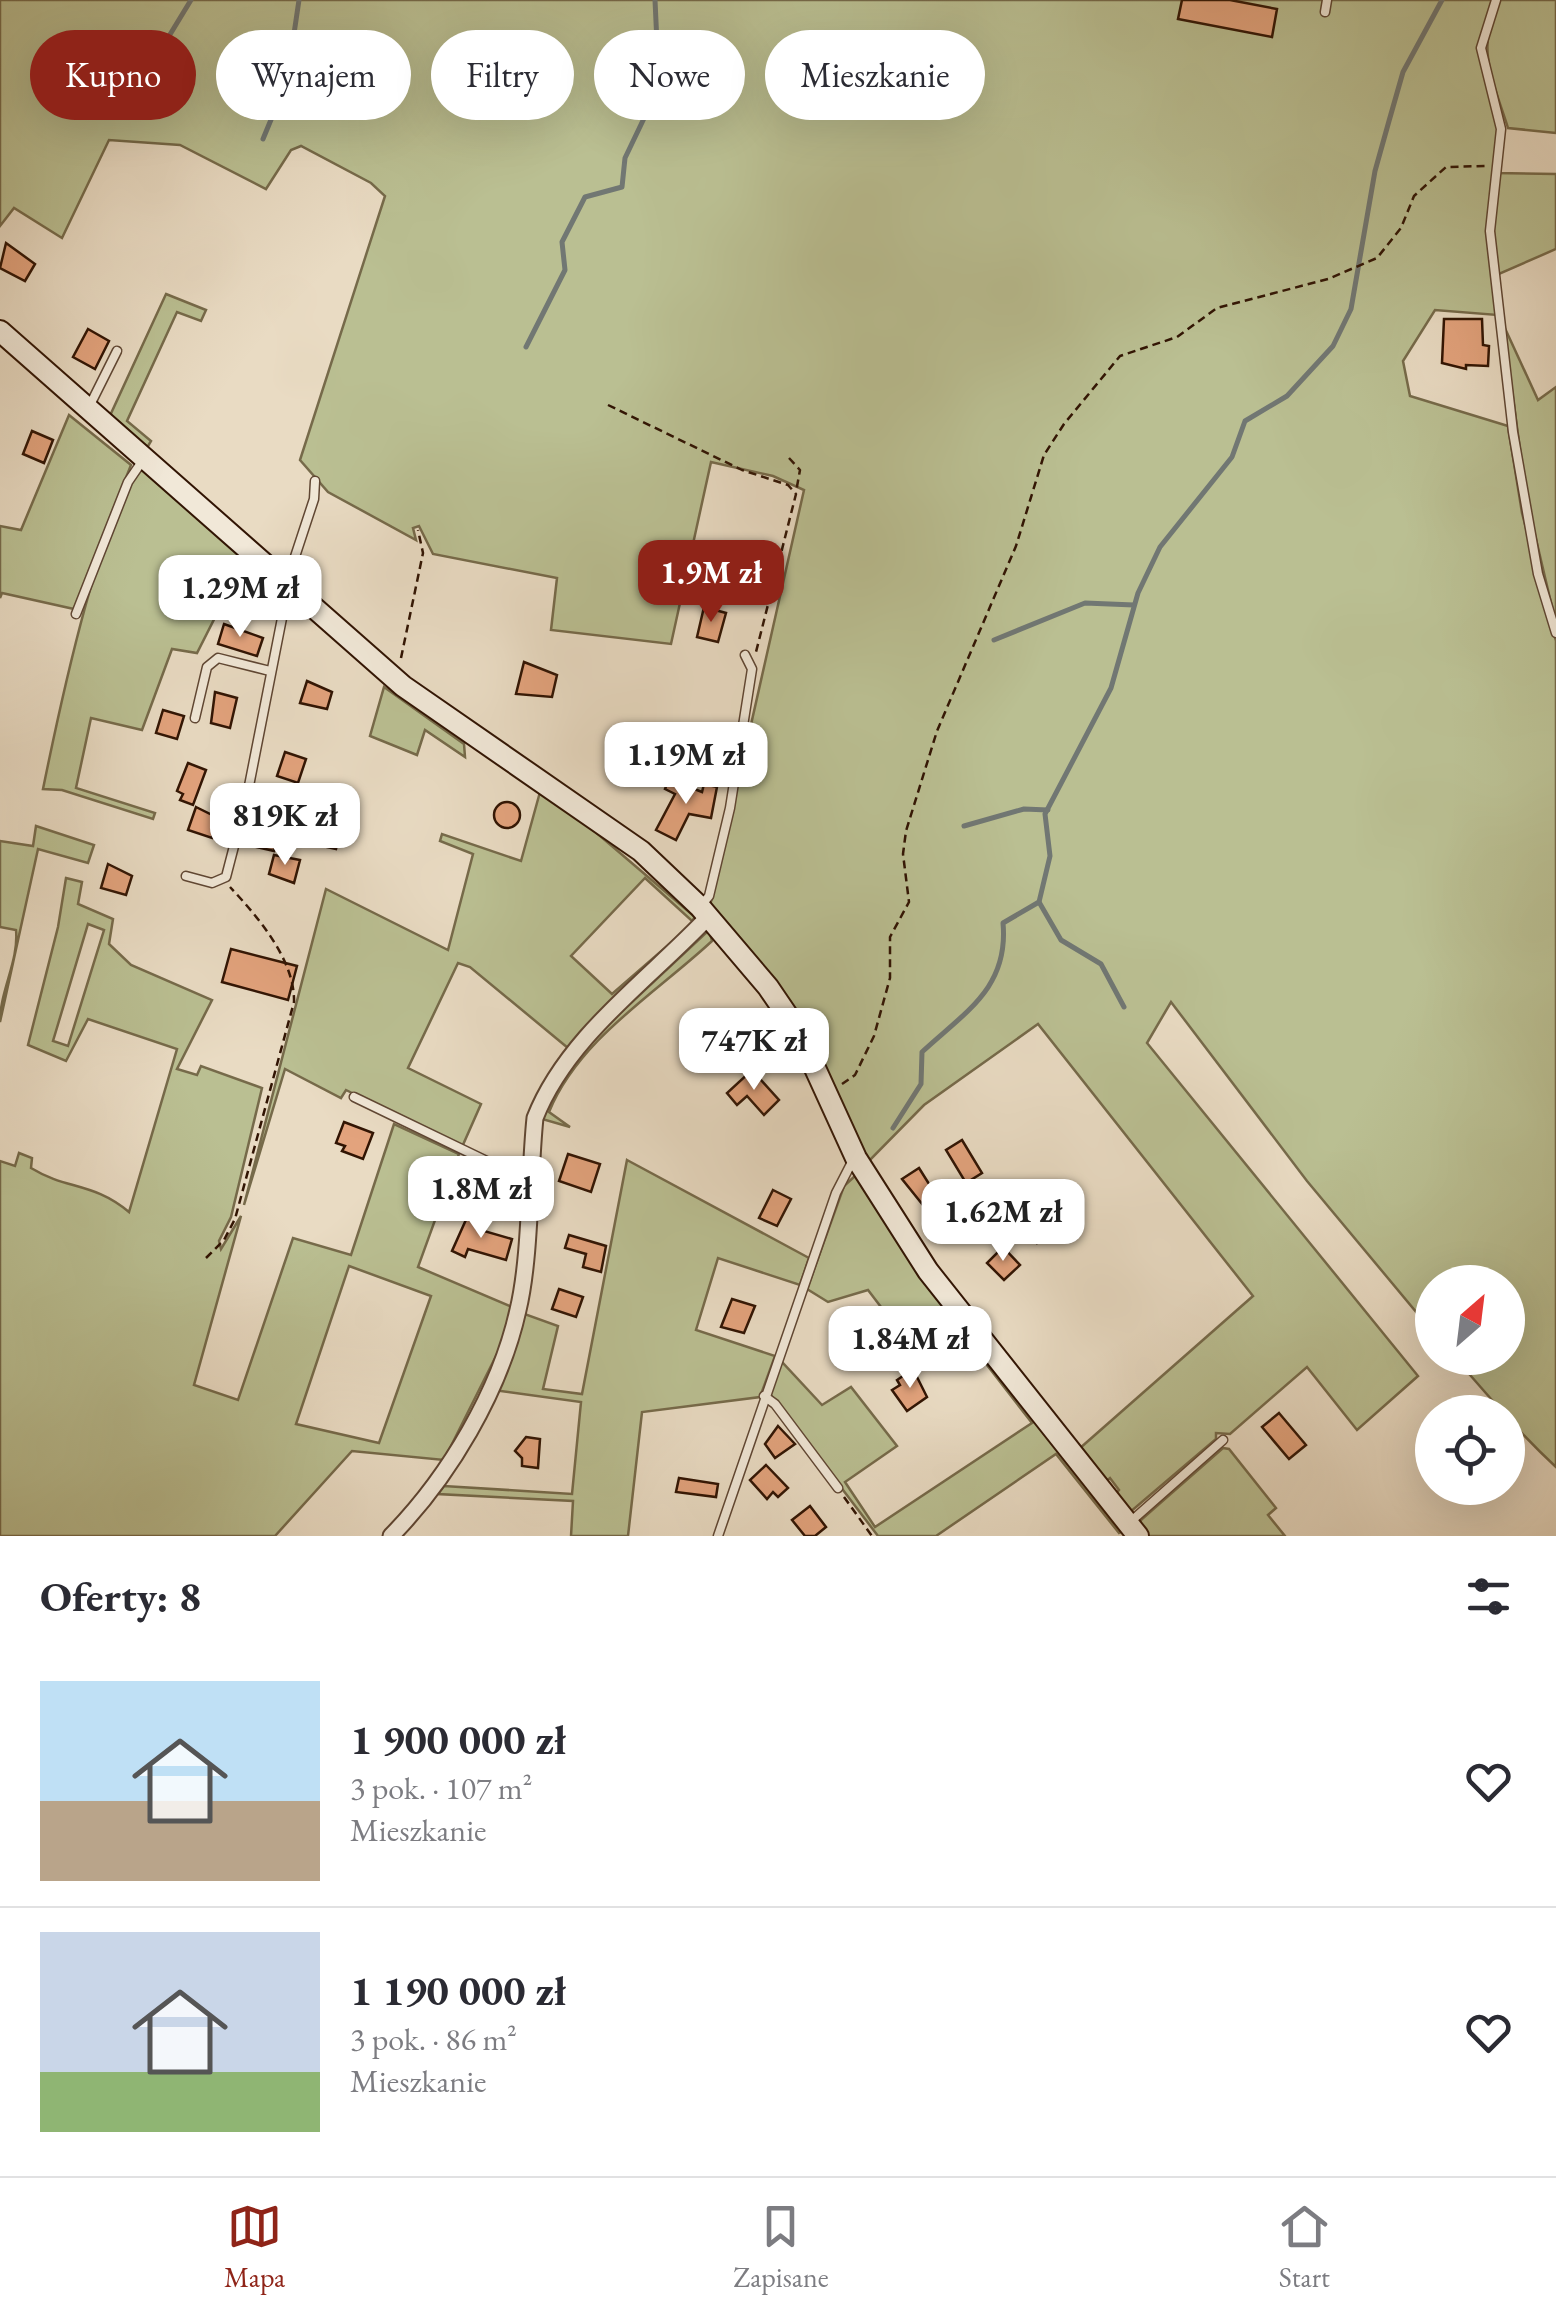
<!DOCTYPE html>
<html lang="pl">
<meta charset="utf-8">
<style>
body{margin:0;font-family:"EB Garamond",serif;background:#f2f2f3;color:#2b2b33;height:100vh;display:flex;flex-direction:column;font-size:38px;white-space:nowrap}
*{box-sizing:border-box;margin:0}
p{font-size:32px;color:#7c7c81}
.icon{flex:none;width:55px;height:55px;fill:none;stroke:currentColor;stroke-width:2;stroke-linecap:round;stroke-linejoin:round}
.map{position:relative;height:1536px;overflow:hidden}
.panel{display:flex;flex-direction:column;background:#fff;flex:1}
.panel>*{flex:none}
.hud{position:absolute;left:30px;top:30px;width:1000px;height:90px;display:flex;gap:20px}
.needle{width:65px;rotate:28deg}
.tools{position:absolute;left:1415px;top:1265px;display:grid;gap:20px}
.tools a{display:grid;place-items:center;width:110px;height:110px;border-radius:50%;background:#fff;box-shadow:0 10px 40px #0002;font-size:50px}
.price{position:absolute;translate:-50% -85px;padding:0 22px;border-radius:20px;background:#fff;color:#222;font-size:32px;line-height:65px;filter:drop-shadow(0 2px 5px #0008)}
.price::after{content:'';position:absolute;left:50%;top:60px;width:30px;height:22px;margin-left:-15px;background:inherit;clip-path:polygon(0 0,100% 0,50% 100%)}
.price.selected{background:#8f2418;color:#fff}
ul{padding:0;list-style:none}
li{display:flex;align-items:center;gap:30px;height:250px;padding:0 40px}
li+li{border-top:2px solid #e1e1e2}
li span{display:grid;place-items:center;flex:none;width:280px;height:200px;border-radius:0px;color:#555}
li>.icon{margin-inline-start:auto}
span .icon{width:120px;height:120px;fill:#fffc;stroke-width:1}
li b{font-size:42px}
h2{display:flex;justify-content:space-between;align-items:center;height:120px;padding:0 40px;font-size:42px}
.tag{padding:0 35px;border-radius:45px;background:#fff;box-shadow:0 10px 40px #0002;font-size:35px;line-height:90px}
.tag.selected{background:#8f2418;color:#fff}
.tabs{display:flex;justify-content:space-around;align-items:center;height:140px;border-top:2px solid #e1e1e2;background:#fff;font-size:28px;color:#7c7c81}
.tabs a{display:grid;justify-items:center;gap:5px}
.tabs .selected{color:#8f2418}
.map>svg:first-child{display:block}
.green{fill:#babf92;stroke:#766a4a;stroke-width:2.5;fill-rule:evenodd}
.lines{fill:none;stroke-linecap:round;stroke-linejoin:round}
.stream{stroke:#717773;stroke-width:5}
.building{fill:#e3a37d;stroke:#311403;stroke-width:2.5}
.lane-casing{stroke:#5f4633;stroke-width:11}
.street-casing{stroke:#5f4633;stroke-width:19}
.secondary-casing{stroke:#311403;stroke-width:24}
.path{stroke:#311403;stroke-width:2.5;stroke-dasharray:8 5;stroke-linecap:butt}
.lane{stroke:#f1e8d8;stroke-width:8}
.street{stroke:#f1e8d8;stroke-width:15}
.secondary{stroke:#f1e8d8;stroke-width:20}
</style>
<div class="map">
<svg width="1556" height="1536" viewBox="0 0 1556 1536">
<rect width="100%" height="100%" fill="#e9dbc3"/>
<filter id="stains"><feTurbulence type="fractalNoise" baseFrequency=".002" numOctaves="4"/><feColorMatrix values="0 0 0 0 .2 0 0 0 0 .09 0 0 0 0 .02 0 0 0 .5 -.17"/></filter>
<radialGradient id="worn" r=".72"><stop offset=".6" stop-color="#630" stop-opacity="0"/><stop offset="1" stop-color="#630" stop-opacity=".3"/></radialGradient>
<g class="green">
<path d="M0,0H1496L1482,36L1499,113L1495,173L1556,174V249L1494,276L1497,315L1435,310L1403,361L1410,396L1508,426L1522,513L1556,641V1467C1517,1431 1490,1397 1455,1358H1508V1282H1432V1331L1307,1181L1171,1002L1147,1043L1418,1376L1357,1430L1307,1367L1230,1434L1216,1433V1439L1129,1513L1115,1495L1119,1490L1110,1478L1104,1483L1079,1449L1253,1296L1038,1024L924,1105L868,1162L710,906L804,490L773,476L711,462L671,644L551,630L557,578L433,554L419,526L413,528L416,540L328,492L300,460L385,196L371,183L301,146L291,150L266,189L180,145L109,140L62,238L14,208L0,226Z"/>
<path d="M1500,0H1556V133L1508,128C1494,83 1474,46 1500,0Z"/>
<polygon points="166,294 206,310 201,321 177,312 127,421 151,441 144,453 108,420"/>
<polygon points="1503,324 1538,400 1556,387 1556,624 1527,501"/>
<polygon points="69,415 131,465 74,609 2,593 0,598 0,526 21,530"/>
<path d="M142,469L245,558L197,653L172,649L142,730L91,718L76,788L155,813L153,819L62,790L43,789C56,725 100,509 142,469Z"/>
<polygon points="384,687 464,744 465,757 425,730 417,755 370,736"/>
<polygon points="540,792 565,806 695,917 692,921 645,878 571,956 612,994 681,934 568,1048 470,967 458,963 408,1068 481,1104 462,1147 346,1090 341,1098 285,1069 244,1205 326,889 448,950 473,854 440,841 442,834 521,861"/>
<path d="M36,826L94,845L88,863L38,849L0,1022C0,990 19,961 16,930L0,927V841L33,846Z"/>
<path d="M66,878L82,882L78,904L113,919L109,944L131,965L212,1000L177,1069L197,1075L201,1066L262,1088L231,1217L219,1241L221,1249L241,1216L194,1385L238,1400L293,1238L351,1255L394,1124L459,1154L418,1267L512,1307L500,1348L444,1460L352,1451L275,1536H0V1161L15,1166L19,1153L32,1158L31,1168C67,1190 93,1182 129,1212L177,1049L88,1019L66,1061L28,1045L58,927ZM88,924L104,930L68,1046L53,1041ZM349,1266L431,1296L379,1443L296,1424Z"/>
<path d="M709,930L712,941C655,994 579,1039 549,1112L570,1127L542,1119L555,1087L601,1031Z"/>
<polygon points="627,1160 809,1258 800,1285 718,1258 696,1330 775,1356 760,1397 642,1412 628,1536 571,1536 573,1501 438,1494 444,1486 572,1494 581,1402 493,1390 522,1313 558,1326 543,1389 582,1394"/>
<polygon points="855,1176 899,1241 1125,1530 1119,1533 1056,1454 936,1536 878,1536 770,1394 781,1361 822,1405 851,1387 897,1446 845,1482 875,1527 1032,1423 949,1316 910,1345 868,1290 828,1302 807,1289 844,1186"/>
<polygon points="1223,1448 1229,1449 1276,1508 1268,1515 1285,1536 1147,1536 1138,1524 1142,1519"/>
</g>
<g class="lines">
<g class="stream">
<polyline points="51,88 75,63 107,72 118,55 163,46 191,0"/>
<polyline points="263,139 287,81 299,0"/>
<polyline points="526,347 565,270 562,242 585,197 622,187 625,158 659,87 655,0"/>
<polyline points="994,640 1085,603 1134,605"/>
<polyline points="964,826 1024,809 1048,810"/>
<polyline points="1039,902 1061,940 1101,964 1124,1007"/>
<path d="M893,1128L921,1084L922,1052C965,1012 1009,988 1003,923L1039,902L1050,856L1045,814L1111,688L1138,593L1160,547L1232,457L1245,421L1287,396L1333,346L1351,309L1375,171L1389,121L1403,72L1442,0"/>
</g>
</g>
<g class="building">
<polygon points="1182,0 1230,0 1277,9 1272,37 1178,19"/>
<polygon points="6,243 35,264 25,281 0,268"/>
<polygon points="1444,319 1482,319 1483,345 1489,346 1488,366 1466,365 1466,369 1442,363"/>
<polygon points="88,329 109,341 95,369 73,357"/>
<polygon points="32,431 53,440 44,463 23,454"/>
<polygon points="704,607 726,613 718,642 697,637"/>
<polygon points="224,624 263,638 257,656 218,644"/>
<polygon points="524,662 557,675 552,697 516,694"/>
<polygon points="307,681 332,692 327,709 300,703"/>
<polygon points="215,692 237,698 230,728 211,723"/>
<polygon points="163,710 184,716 177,739 156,733"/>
<polygon points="285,752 306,759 298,783 277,776"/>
<polygon points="188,763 206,770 193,805 180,800 183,794 177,791"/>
<polygon points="669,779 702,792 704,784 717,787 711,818 689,814 676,840 656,830 675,794 665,789"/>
<polygon points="321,802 340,806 338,814 344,816 336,849 309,843 315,809 319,810"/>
<circle cx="507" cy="815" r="13"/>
<polygon points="196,807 218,818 212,838 188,830"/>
<polygon points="265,813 283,817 274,851 248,845 255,817 263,819"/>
<polygon points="274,855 300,860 294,883 269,874"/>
<polygon points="108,864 132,876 126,895 101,888"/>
<polygon points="231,949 297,966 288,1000 222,982"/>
<polygon points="752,1070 779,1100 764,1115 747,1096 737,1105 727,1093"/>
<polygon points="344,1122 373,1133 363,1159 342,1151 345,1146 336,1143"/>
<polygon points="962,1140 982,1173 966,1183 946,1150"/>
<polygon points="568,1154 600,1164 591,1192 559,1181"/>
<polygon points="919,1168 946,1211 935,1220 902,1179"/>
<polygon points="773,1190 791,1199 777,1226 759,1218"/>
<polygon points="1035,1205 1053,1231 1037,1243 1018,1218"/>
<polygon points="469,1213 481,1219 477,1229 512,1239 506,1260 468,1249 465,1257 452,1251"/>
<polygon points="569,1235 606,1246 601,1272 583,1267 586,1254 565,1248"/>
<polygon points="1003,1247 1020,1265 1004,1280 987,1263"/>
<polygon points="559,1289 583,1297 576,1317 552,1309"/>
<polygon points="732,1299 755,1306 744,1333 721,1327"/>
<polygon points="913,1369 927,1397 907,1411 892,1390 900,1385 897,1380"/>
<polygon points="1279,1413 1306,1445 1289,1459 1262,1427"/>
<polygon points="778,1426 795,1444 775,1458 765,1444"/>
<polygon points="526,1437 540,1439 538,1468 522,1466 522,1458 515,1451"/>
<polygon points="766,1465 788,1488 778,1497 773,1492 767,1499 750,1480"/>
<polygon points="679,1478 718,1484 716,1497 676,1492"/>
<polygon points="810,1506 826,1527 815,1536 805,1536 792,1520"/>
</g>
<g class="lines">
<defs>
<g id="lane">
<polyline points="1496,0 1481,48 1501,129 1490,231 1513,432 1538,574 1556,633"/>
<polyline points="1325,12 1327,0"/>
<polyline points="89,407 117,351"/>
<polyline points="287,581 314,499 315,481"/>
<polyline points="76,614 128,482 143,460"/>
<polyline points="195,718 207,667 218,658 270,671"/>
<polyline points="186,876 212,883 226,877 247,796 283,613 296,594"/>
<polyline points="700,907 709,896 730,808 752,669 745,655"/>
<polyline points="354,1097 528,1181"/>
<polyline points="764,1396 775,1404 838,1488"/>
<polyline points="1129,1523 1223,1440"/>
<polyline points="718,1536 836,1193 853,1160"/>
</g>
<path id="street" d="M391,1536C449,1477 500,1391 518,1310C531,1256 529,1175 535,1118C567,1036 650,979 709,916"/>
<polyline id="secondary" points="0,331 403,686 641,851 700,907 768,987 798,1031 856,1158 928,1271 1138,1536"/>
</defs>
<use href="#lane" class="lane-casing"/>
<use href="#street" class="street-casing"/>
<use href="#secondary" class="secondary-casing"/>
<g class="path">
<polyline points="608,405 742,470 788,485 796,494 756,652"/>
<polyline points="789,458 800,470 796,492"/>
<polyline points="401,658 423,553 418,530"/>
<polyline points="842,1084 855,1075 874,1036 890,978 890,937 909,902 903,854 906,831 937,731 1016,546 1044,455 1064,424 1120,356 1177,337 1217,308 1328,279 1377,258 1401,228 1414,196 1446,167 1486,166"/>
<path d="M206,1258L224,1240L235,1219L294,1002C295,960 258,917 230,887"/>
<polyline points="844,1497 872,1536"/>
</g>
<use href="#lane" class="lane"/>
<use href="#street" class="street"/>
<use href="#secondary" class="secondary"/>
</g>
<rect width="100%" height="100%" filter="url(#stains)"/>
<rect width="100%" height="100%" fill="url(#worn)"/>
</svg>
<div class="tools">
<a><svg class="needle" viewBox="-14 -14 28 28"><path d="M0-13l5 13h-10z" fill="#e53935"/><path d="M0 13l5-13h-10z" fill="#7c7c81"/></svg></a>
<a><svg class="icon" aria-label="locate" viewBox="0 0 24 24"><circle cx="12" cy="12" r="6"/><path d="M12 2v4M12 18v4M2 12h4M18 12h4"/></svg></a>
</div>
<b class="price selected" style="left:711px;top:625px">1.9M zł</b>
<b class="price" style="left:240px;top:640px">1.29M zł</b>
<b class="price" style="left:686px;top:807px">1.19M zł</b>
<b class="price" style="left:285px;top:868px">819K zł</b>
<b class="price" style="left:754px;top:1093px">747K zł</b>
<b class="price" style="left:481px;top:1241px">1.8M zł</b>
<b class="price" style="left:1003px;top:1264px">1.62M zł</b>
<b class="price" style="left:910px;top:1391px">1.84M zł</b>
<div class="hud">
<a class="tag selected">Kupno</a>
<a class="tag">Wynajem</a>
<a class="tag">Filtry</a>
<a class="tag">Nowe</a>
<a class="tag">Mieszkanie</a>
</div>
</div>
<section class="panel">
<h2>Oferty: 8<svg class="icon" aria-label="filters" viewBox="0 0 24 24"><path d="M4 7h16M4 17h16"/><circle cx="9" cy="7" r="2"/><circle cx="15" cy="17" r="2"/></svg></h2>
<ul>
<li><span style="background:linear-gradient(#bfe0f5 60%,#b9a48a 0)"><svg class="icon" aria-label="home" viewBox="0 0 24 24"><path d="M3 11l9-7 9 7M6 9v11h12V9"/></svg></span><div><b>1 900 000 zł</b><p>3 pok. · 107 m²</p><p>Mieszkanie</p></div><svg class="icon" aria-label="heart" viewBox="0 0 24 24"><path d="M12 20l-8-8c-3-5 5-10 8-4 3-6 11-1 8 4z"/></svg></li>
<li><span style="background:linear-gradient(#c9d6e8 70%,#8fb573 0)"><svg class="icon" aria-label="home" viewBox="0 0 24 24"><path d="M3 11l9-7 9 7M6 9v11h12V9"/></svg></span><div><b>1 190 000 zł</b><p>3 pok. · 86 m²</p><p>Mieszkanie</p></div><svg class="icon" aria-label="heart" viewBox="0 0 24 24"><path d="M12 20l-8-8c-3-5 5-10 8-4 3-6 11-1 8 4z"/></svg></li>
</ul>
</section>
<nav class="tabs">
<a class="selected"><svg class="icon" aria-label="map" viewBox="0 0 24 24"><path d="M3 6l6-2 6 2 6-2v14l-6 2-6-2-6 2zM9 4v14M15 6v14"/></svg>Mapa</a>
<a><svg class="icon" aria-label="saved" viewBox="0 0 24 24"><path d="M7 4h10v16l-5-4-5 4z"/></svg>Zapisane</a>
<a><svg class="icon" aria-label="home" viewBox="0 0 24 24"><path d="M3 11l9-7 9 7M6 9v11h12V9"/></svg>Start</a>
</nav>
